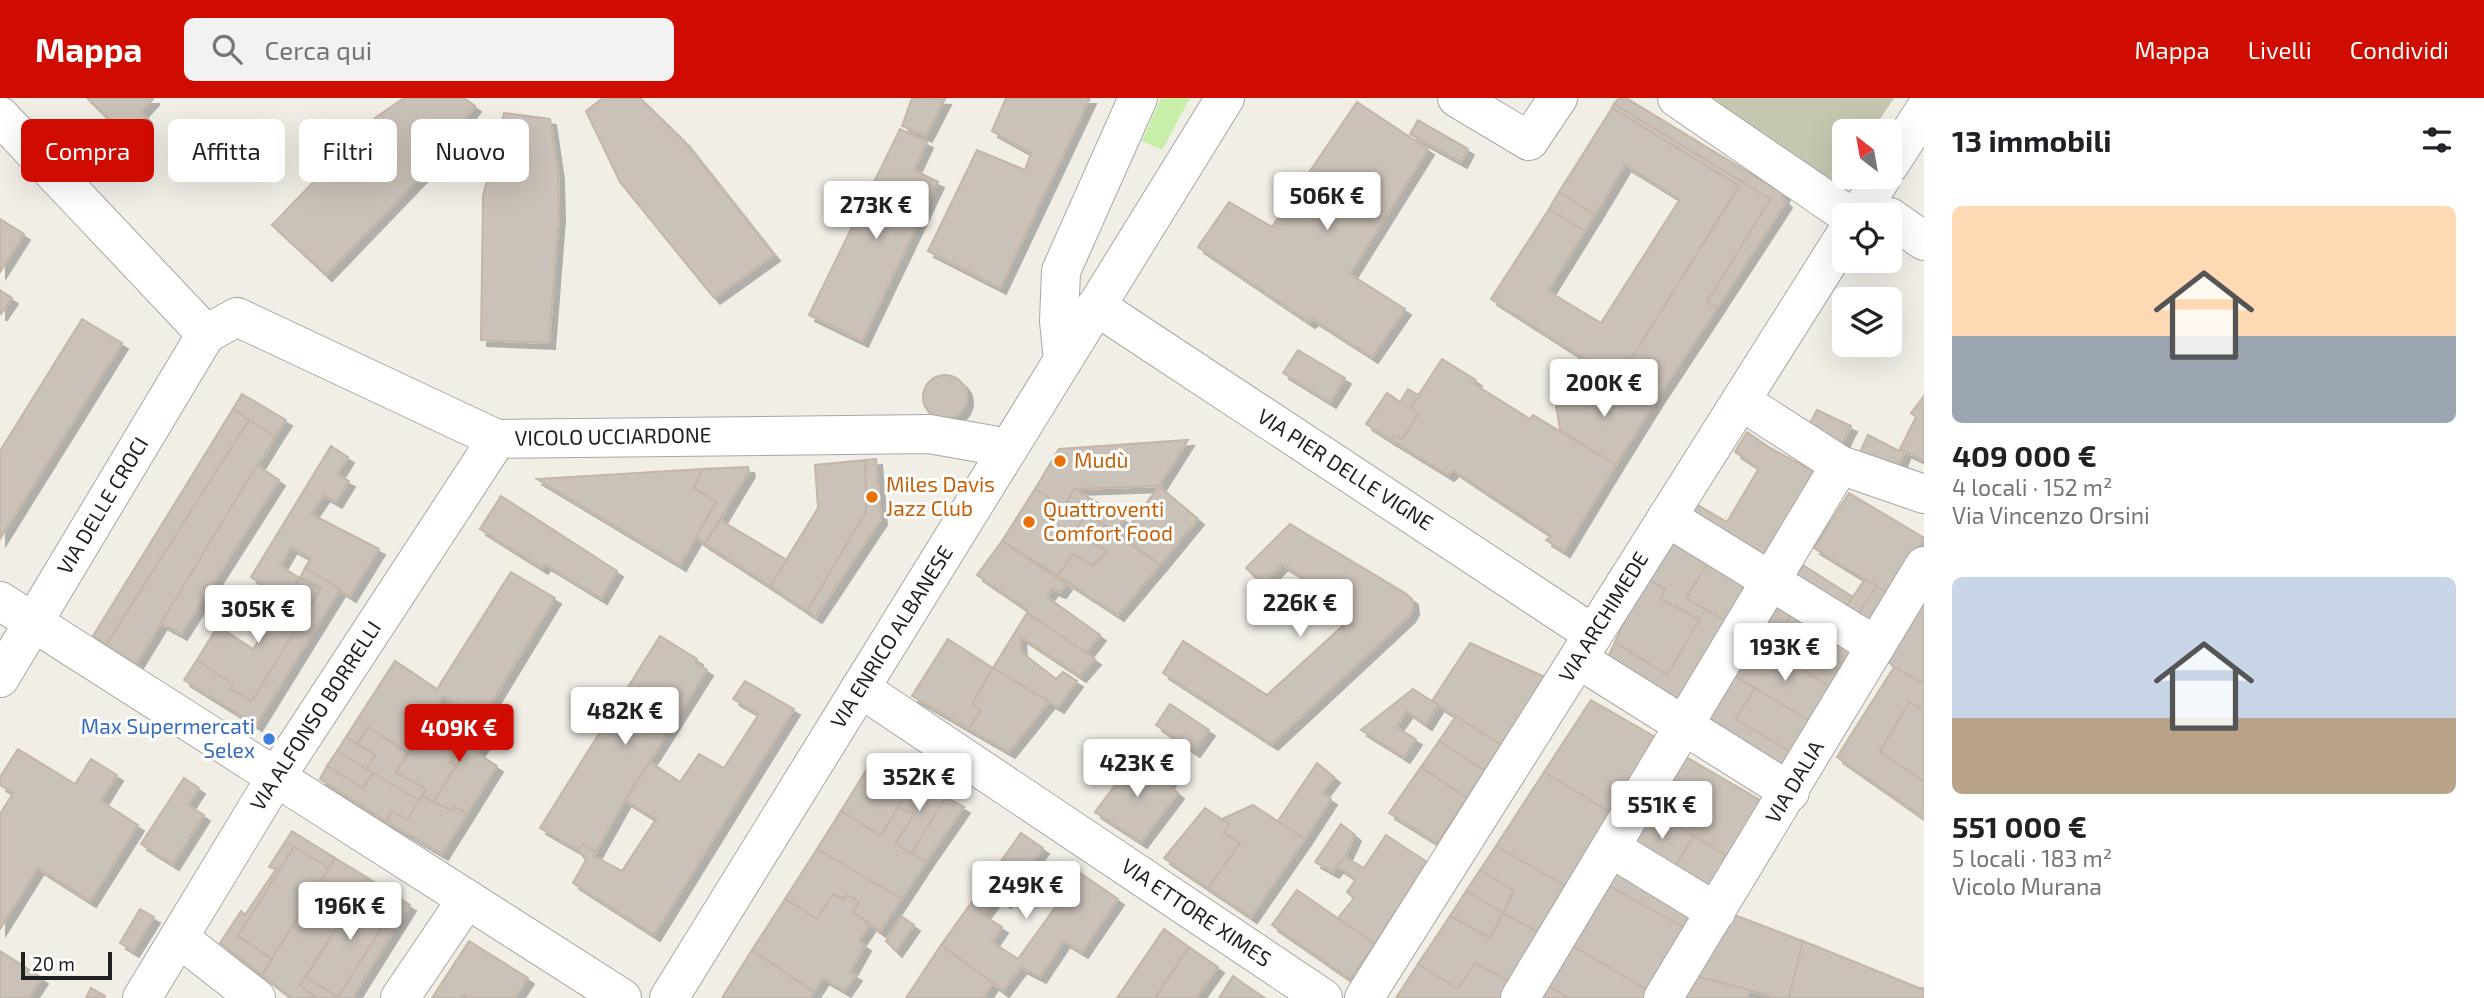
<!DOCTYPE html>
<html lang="it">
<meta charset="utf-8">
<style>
body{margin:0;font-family:"Exo 2",sans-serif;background:#f2f2f2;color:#202124;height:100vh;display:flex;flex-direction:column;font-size:26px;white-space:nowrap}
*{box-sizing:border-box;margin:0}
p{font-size:23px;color:#757577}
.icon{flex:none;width:38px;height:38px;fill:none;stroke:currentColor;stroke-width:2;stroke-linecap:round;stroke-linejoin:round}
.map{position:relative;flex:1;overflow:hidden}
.sheet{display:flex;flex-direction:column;background:#fff;width:560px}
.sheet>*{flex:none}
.top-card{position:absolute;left:21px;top:21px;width:665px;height:63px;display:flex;gap:14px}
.needle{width:46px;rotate:329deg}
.fabs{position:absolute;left:1832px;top:21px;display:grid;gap:14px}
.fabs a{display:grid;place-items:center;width:70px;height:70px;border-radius:10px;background:#fff;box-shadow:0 7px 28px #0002;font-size:35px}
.scale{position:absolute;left:21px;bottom:18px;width:91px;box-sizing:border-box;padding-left:7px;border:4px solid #202020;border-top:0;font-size:19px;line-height:24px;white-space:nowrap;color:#202020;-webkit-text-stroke:5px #fff;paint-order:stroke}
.price{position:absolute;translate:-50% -60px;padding:0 16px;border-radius:7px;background:#fff;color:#222;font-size:23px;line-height:46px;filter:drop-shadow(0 2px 4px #0008)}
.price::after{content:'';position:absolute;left:50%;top:42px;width:21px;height:16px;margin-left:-10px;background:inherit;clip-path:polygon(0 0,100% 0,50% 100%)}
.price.current{background:#d00b00;color:#fff}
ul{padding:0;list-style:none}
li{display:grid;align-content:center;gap:14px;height:371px;padding:0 28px}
li span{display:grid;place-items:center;height:217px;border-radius:10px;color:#555}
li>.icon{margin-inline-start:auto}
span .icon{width:126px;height:126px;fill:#fffc;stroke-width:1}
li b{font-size:30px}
h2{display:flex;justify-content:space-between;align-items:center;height:84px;padding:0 28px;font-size:30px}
.chip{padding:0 24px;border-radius:10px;background:#fff;box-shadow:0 7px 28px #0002;font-size:24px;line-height:63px}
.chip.current{background:#d00b00;color:#fff}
header{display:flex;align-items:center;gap:42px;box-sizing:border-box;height:98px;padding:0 35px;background:#d00b00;color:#fff}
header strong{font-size:33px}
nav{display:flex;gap:38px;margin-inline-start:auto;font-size:24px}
.search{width:490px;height:63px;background:#f2f2f2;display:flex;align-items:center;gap:18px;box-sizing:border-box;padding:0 24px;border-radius:10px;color:#757577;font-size:26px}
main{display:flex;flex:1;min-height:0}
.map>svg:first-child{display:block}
.construction{fill:#c6c7b0}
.grass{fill:#c7efa8}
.building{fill:#cac1b8;stroke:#c5b5a7;stroke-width:2;filter:url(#shadow)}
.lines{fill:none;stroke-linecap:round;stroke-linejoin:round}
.minor-casing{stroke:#a7a7a7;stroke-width:40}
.minor{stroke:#fff;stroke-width:38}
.food-dot{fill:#e8710a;stroke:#fff;stroke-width:2.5}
.shop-dot{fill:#3f7fe0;stroke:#fff;stroke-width:2.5}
.labels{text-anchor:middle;stroke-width:6;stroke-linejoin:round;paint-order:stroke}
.street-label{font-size:21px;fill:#202020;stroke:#fff}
.food-label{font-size:21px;fill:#c56008;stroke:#fff;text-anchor:start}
.shop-label{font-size:21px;fill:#366cbe;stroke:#fff;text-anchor:end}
</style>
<header>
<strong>Mappa</strong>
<div class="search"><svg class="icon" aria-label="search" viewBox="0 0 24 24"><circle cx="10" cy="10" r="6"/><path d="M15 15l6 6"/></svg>Cerca qui</div>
<nav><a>Mappa</a><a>Livelli</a><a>Condividi</a></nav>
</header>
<main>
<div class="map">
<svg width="1924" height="900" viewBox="0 0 1924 900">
<defs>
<filter id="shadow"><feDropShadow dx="6" dy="6" stdDeviation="0" flood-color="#0004"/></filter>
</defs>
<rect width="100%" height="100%" fill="#f1eee6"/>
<polygon class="construction" points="1705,0 1894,0 1872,33 1844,33 1844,76 1836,89"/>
<polygon class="grass" points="1161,0 1190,0 1162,52 1142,43"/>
<g class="building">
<polygon points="87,0 153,0 153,1 141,14 146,19 126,39"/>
<polygon points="404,0 464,0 475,8 424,75 326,177 272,127 375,20"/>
<polygon points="603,0 640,0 684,43 774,157 714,200 620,84 586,13"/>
<polygon points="912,0 945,1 926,38 902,28"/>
<polygon points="1006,0 1090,0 1000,190 928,153 977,52 1025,72 1031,55 992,33"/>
<polygon points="1619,0 1626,0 1784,96 1782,100 1786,104 1717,210 1707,204 1770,101 1614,6"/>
<polygon points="1357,4 1428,51 1350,176 1405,211 1372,259 1313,221 1309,224 1198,149 1229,104 1272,129"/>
<polygon points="1614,6 1770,101 1707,204 1717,210 1655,304 1618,282 1739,88 1612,10"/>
<polygon points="1612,10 1739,88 1618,282 1491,201 1549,111 1585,133 1548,193 1601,225 1680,101 1625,67 1595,117 1559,94"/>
<polygon points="504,15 550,21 558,75 559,117 549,245 481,242 483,98"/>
<polygon points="1418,22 1468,51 1461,64 1410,36"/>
<polygon points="900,31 927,44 914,72 938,84 862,243 809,217"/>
<polygon points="1559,94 1595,117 1585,133 1549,111"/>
<polygon points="0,121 24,136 0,174"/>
<polygon points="0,192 12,200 1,216 0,216"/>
<polygon points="82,221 122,245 0,441 0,353"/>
<polygon points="1298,252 1345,280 1330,304 1283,275"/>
<polygon points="1442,261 1476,282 1474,286 1530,321 1533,317 1616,367 1564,453 1546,442 1552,438 1453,372 1448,377 1391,342 1394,337 1402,341 1419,315 1410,310"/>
<circle cx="945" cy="299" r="22"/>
<polygon points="1618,282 1655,304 1616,367 1560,332 1555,301 1594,293 1596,297 1611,294"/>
<polygon points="1408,291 1420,298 1410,310 1419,315 1402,341 1394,337 1391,342 1366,326 1387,295 1400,304"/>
<polygon points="242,296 286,322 275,339 233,311"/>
<polygon points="1924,298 1924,362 1900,351 1916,319 1911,315"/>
<polygon points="233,311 249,322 106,547 93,538"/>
<polygon points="1817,312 1851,328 1841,348 1808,329"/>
<polygon points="249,322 275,339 136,566 106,547"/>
<polygon points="1747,334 1770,350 1817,375 1758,469 1673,418 1684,399 1727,424 1759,370 1735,354"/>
<polygon points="1868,337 1899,353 1900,351 1905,353 1897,372 1860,354"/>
<polygon points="1188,342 1159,388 1074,391 1064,410 1035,391 1059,351"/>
<polygon points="331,348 348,359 337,377 349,383 336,404 324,397 311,416 379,451 350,498 305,470 311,460 291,449 280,468 300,480 285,502 251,479"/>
<polygon points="876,361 881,421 816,519 807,513 866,413 865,362"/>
<polygon points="865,362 866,413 807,513 770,488 818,410 815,367"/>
<polygon points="257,367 279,382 181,536 161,525"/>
<polygon points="748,369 749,373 705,446 695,439 716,404 694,390 702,371"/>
<polygon points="702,371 694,390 716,404 680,467 537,381"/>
<polygon points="1159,388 1198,421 1160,467 1122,438"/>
<polygon points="1035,391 1064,410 1074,391 1125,421 1115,434 1087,415 1074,435 1107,453 1093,468 1073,456 1058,478 1002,443"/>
<polygon points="1849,395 1924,440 1890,497 1814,450"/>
<polygon points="501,398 617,473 601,500 545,466 542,470 480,431"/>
<polygon points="1087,415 1160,467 1118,517 1058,478 1073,456 1093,468 1107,453 1074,435"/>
<polygon points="720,422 787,462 770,488 705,446"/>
<polygon points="1290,426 1405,495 1412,501 1413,511 1409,518 1272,646 1163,575 1183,543 1267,597 1348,523 1346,506 1282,466 1263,486 1246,470"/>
<polygon points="1667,438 1709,463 1686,500 1706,511 1700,522 1661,501 1665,491 1645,479"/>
<polygon points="1002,443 1066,486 1060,494 1052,491 1047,499 1100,537 1086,555 1027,515 1028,512 977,477"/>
<polygon points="1709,463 1748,486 1726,523 1686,500"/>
<polygon points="1803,467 1853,499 1839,519 1790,488"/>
<polygon points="305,470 340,491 256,627 184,582 197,562 233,586 230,591 252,603 321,490 300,480"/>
<polygon points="511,474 555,500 482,620 443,598 433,614 428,611 410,643 415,647 408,655 368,629 358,646 346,639 395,563 437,591"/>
<polygon points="1645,479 1665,491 1661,501 1700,522 1667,577 1615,544"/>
<polygon points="300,480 321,490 252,603 230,591 233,586 197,562 218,528 253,551"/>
<polygon points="1865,481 1877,488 1851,527 1839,519"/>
<polygon points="1877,488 1890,497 1866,536 1851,527"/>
<polygon points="1924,495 1924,586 1894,569 1886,561"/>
<polygon points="1781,504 1794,512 1770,552 1756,543"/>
<polygon points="1706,511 1726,523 1674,607 1604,568 1615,544 1667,577"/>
<polygon points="1794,512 1859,554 1835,592 1770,552"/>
<polygon points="1027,515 1095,561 1080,578 1020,538 1021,554 1056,581 1063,574 1077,583 1058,609 993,570"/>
<polygon points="660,538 697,561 696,564 707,572 625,702 596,754 583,746 578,752 540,730"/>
<polygon points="948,541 993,570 972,606 981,612 969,631 912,598"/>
<polygon points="1756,543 1835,592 1815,626 1735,578"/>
<polygon points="1470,545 1545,579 1501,647 1432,603"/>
<polygon points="1894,569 1924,586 1924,613 1909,604 1880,654 1924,683 1924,720 1837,659"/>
<polygon points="993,570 1049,604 1009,654 969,631 981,612 972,606"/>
<polygon points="1735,578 1755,590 1736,621 1796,657 1785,675 1704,626"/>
<polygon points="745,583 794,611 654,837 573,785 586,762 578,752 583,746 596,754 593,758 622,773 656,721 625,702 650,664 680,684 699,656 724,670 759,616 733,601"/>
<polygon points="1755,590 1815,626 1796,657 1736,621"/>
<polygon points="1413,591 1438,607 1426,626 1407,613 1396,629 1416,641 1404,659 1361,632"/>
<polygon points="1591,602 1657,640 1611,715 1544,674"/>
<polygon points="1909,604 1924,613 1924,683 1880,654"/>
<polygon points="1170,606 1209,632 1194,653 1156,627"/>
<polygon points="428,611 483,646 477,655 497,668 467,716 455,709 452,713 433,704 456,668 450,664 455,656 436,645 441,637 430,630 425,638 416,632"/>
<polygon points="1456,618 1501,647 1485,673 1439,643"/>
<polygon points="368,629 408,655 396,674 426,691 420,703 366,672 375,657 358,646"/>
<polygon points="430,630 441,637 436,645 455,656 450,664 456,668 433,704 422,698 426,691 396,674 415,647 410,643 416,632 425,638"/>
<polygon points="346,639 375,657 366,672 337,653"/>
<polygon points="1439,643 1485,673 1467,700 1421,669"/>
<polygon points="18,651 75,686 91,661 117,677 101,703 138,727 90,803 38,770 0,831 0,716 13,695 0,687 0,679"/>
<polygon points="337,653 373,675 363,690 327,668"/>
<polygon points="875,658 915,681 881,738 841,713"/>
<polygon points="1686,659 1767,706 1733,762 1652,714"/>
<polygon points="1120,660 1142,674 1149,664 1170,682 1167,686 1178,695 1141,744 1095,714 1122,678 1112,669"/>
<polygon points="1317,665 1334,679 1322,695 1331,701 1305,741 1278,723"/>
<polygon points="327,668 363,690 373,675 420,703 407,722 392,713 386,723 320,681"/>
<polygon points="1421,669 1467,700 1437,745 1389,715"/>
<polygon points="1544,674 1611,715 1567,789 1496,748"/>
<polygon points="184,680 199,690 188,707 204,717 173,766 141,746"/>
<polygon points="915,681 946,699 911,756 895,746 914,716 898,709"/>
<polygon points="422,698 452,713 455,709 467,716 442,756 386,723 392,713 407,722"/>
<polygon points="946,699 964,709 926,764 911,756"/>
<polygon points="1253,707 1305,741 1251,819 1208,790 1240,745 1224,735 1229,726 1222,721"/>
<polygon points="898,709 914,716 895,746 926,764 902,801 817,751 841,713 881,738"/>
<polygon points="1205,710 1229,726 1224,735 1240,745 1208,790 1164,760"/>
<polygon points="1652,714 1694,738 1672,773 1631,748"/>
<polygon points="1341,726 1355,737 1345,759 1333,774 1315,764"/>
<polygon points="292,733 335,760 329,770 294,749 238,838 272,861 262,877 220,845 241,813 245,817 276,771 269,769"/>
<polygon points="1021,735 1043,750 1005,804 996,799 983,817 1002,829 992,844 1018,861 1080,775 1118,801 1082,854 1064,843 1040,879 1021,869 1003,893 941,847"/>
<polygon points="1386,737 1427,764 1375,846 1338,820 1354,800 1347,794 1356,781 1337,768 1345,759 1364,770"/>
<polygon points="1694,738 1733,762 1713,798 1672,773"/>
<polygon points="1496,748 1567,789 1539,835 1503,815 1514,793 1480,772"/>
<polygon points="294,749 329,770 272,861 238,838"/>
<polygon points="817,751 902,801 880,833 853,814 859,804 847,797 844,802 833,796 817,821 785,801"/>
<polygon points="335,760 368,780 300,887 317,900 292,900 262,877"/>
<polygon points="1621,767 1702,816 1690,833 1609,788"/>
<polygon points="1480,772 1514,793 1503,815 1466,793"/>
<polygon points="368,780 410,807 352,900 317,900 300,887 306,879 338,899 394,810 362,790"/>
<polygon points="1609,788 1690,833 1652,895 1573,848"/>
<polygon points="362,790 394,810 338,899 306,879"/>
<polygon points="1297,792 1375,846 1350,881 1272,827"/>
<polygon points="1466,793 1503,815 1490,840 1450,818"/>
<polygon points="833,796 844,802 847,797 859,804 853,814 870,827 859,843 865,847 850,874 856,877 845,893 823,880 814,894 752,852 785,801 817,821"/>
<polygon points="140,811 154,819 133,853 120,845"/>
<polygon points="1503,815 1539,835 1510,884 1475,865 1458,891 1418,866 1450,818 1490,840"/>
<polygon points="1732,816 1803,843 1789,900 1778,900 1694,878"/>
<polygon points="901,818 914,827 896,853 886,843"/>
<polygon points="1164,831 1189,849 1155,900 1117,900"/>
<polygon points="469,843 528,880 515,900 470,900 464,897 462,900 432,900"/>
<polygon points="1803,843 1919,890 1924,890 1924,900 1789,900"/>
<polygon points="941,847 993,885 983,900 906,900"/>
<polygon points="1573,848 1652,895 1650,900 1569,900 1549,888"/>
<polygon points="1189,849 1218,869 1196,900 1155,900"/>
<polygon points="752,852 814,894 810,900 722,900"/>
<polygon points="0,853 42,880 29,900 0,900"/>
<polygon points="1475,865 1510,884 1500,900 1396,900 1418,866 1458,891"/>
<polygon points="1233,878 1247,888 1265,900 1219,900"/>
<polygon points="1694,878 1750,892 1747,900 1684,900"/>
<polygon points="1549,888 1569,900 1542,900"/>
<polygon points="91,890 105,898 104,900 86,900"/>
</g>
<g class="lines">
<defs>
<g id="minor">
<polyline points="1457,0 1529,43 1558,0"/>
<polyline points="1677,0 1848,117"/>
<polyline points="0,18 206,236"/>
<polyline points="1890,66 1924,13"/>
<polyline points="1858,117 1882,79"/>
<polyline points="1890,119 1924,143"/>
<polyline points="1096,208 1593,536"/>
<polyline points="206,236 237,219 497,341 929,336 1009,350"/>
<polyline points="1063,262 1059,223 1061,173 1138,0"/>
<polyline points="1741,303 1840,367 1924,396"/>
<polyline points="1667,419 1876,548"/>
<polyline points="0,503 622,900"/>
<polyline points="1578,561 1790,694"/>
<polyline points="0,580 206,236"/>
<polyline points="860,590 1323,900"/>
<polyline points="1611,750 1716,814"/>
<polyline points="179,840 256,900"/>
<polyline points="142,900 276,679 497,341"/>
<polyline points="400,900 467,801"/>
<polyline points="669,900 1225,0"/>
<polyline points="1364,900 1844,139"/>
<polyline points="1520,900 1840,367"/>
<polyline points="1663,900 1924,468"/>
</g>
</defs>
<use href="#minor" class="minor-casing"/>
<use href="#minor" class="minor"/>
</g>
<g class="food-dot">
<circle cx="1060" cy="363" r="7"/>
<circle cx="872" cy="399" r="7"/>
<circle cx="1029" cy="424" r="7"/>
</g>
<circle class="shop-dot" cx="269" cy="641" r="7"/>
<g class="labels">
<g class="street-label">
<text transform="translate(613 339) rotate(-1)" y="7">VICOLO UCCIARDONE</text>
<text transform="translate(1345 372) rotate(33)" y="7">VIA PIER DELLE VIGNE</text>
<text transform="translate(103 408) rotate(-59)" y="7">VIA DELLE CROCI</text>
<text transform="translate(1604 519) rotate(-58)" y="7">VIA ARCHIMEDE</text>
<text transform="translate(892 539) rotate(-58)" y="7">VIA ENRICO ALBANESE</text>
<text transform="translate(316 618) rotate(-57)" y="7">VIA ALFONSO BORRELLI</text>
<text transform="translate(1795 684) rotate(-59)" y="7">VIA DALIA</text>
<text transform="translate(1196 815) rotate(34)" y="7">VIA ETTORE XIMES</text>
</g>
<g class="food-label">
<text x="1074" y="370">Mudù</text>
<text x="886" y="394">Miles Davis<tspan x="886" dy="24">Jazz Club</tspan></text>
<text x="1043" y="419">Quattroventi<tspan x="1043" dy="24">Comfort Food</tspan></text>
</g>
<g class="shop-label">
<text x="255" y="636">Max Supermercati<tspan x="255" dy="24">Selex</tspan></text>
</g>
</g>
</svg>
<div class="fabs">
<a><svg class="needle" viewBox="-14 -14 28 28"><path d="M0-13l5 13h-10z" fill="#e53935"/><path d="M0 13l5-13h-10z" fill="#757577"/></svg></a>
<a><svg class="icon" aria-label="locate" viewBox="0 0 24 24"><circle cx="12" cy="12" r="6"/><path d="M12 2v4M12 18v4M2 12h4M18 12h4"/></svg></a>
<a><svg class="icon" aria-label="layers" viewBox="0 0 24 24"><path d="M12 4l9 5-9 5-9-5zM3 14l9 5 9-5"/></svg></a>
</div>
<div class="scale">20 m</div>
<b class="price" style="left:1327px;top:134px">506K €</b>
<b class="price" style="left:876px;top:143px">273K €</b>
<b class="price" style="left:1604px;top:321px">200K €</b>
<b class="price" style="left:1300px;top:541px">226K €</b>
<b class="price" style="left:258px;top:547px">305K €</b>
<b class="price" style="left:1785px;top:585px">193K €</b>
<b class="price" style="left:625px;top:649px">482K €</b>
<b class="price current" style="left:459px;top:666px">409K €</b>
<b class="price" style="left:1137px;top:701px">423K €</b>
<b class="price" style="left:919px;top:715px">352K €</b>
<b class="price" style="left:1662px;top:743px">551K €</b>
<b class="price" style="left:1026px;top:823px">249K €</b>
<b class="price" style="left:350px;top:844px">196K €</b>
<div class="top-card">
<a class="chip current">Compra</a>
<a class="chip">Affitta</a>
<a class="chip">Filtri</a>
<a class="chip">Nuovo</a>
</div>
</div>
<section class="sheet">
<h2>13 immobili<svg class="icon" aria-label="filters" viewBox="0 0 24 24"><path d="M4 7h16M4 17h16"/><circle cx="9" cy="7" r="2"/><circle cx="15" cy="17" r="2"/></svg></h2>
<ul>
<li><span style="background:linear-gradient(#ffd9b3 60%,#9aa5b1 0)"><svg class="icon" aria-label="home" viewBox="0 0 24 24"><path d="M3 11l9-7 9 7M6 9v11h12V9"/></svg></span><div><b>409 000 €</b><p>4 locali · 152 m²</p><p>Via Vincenzo Orsini</p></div></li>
<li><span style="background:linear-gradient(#c9d6e8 65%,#b9a48a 0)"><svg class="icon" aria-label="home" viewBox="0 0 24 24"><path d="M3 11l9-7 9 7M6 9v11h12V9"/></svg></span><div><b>551 000 €</b><p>5 locali · 183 m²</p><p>Vicolo Murana</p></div></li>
</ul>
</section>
</main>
